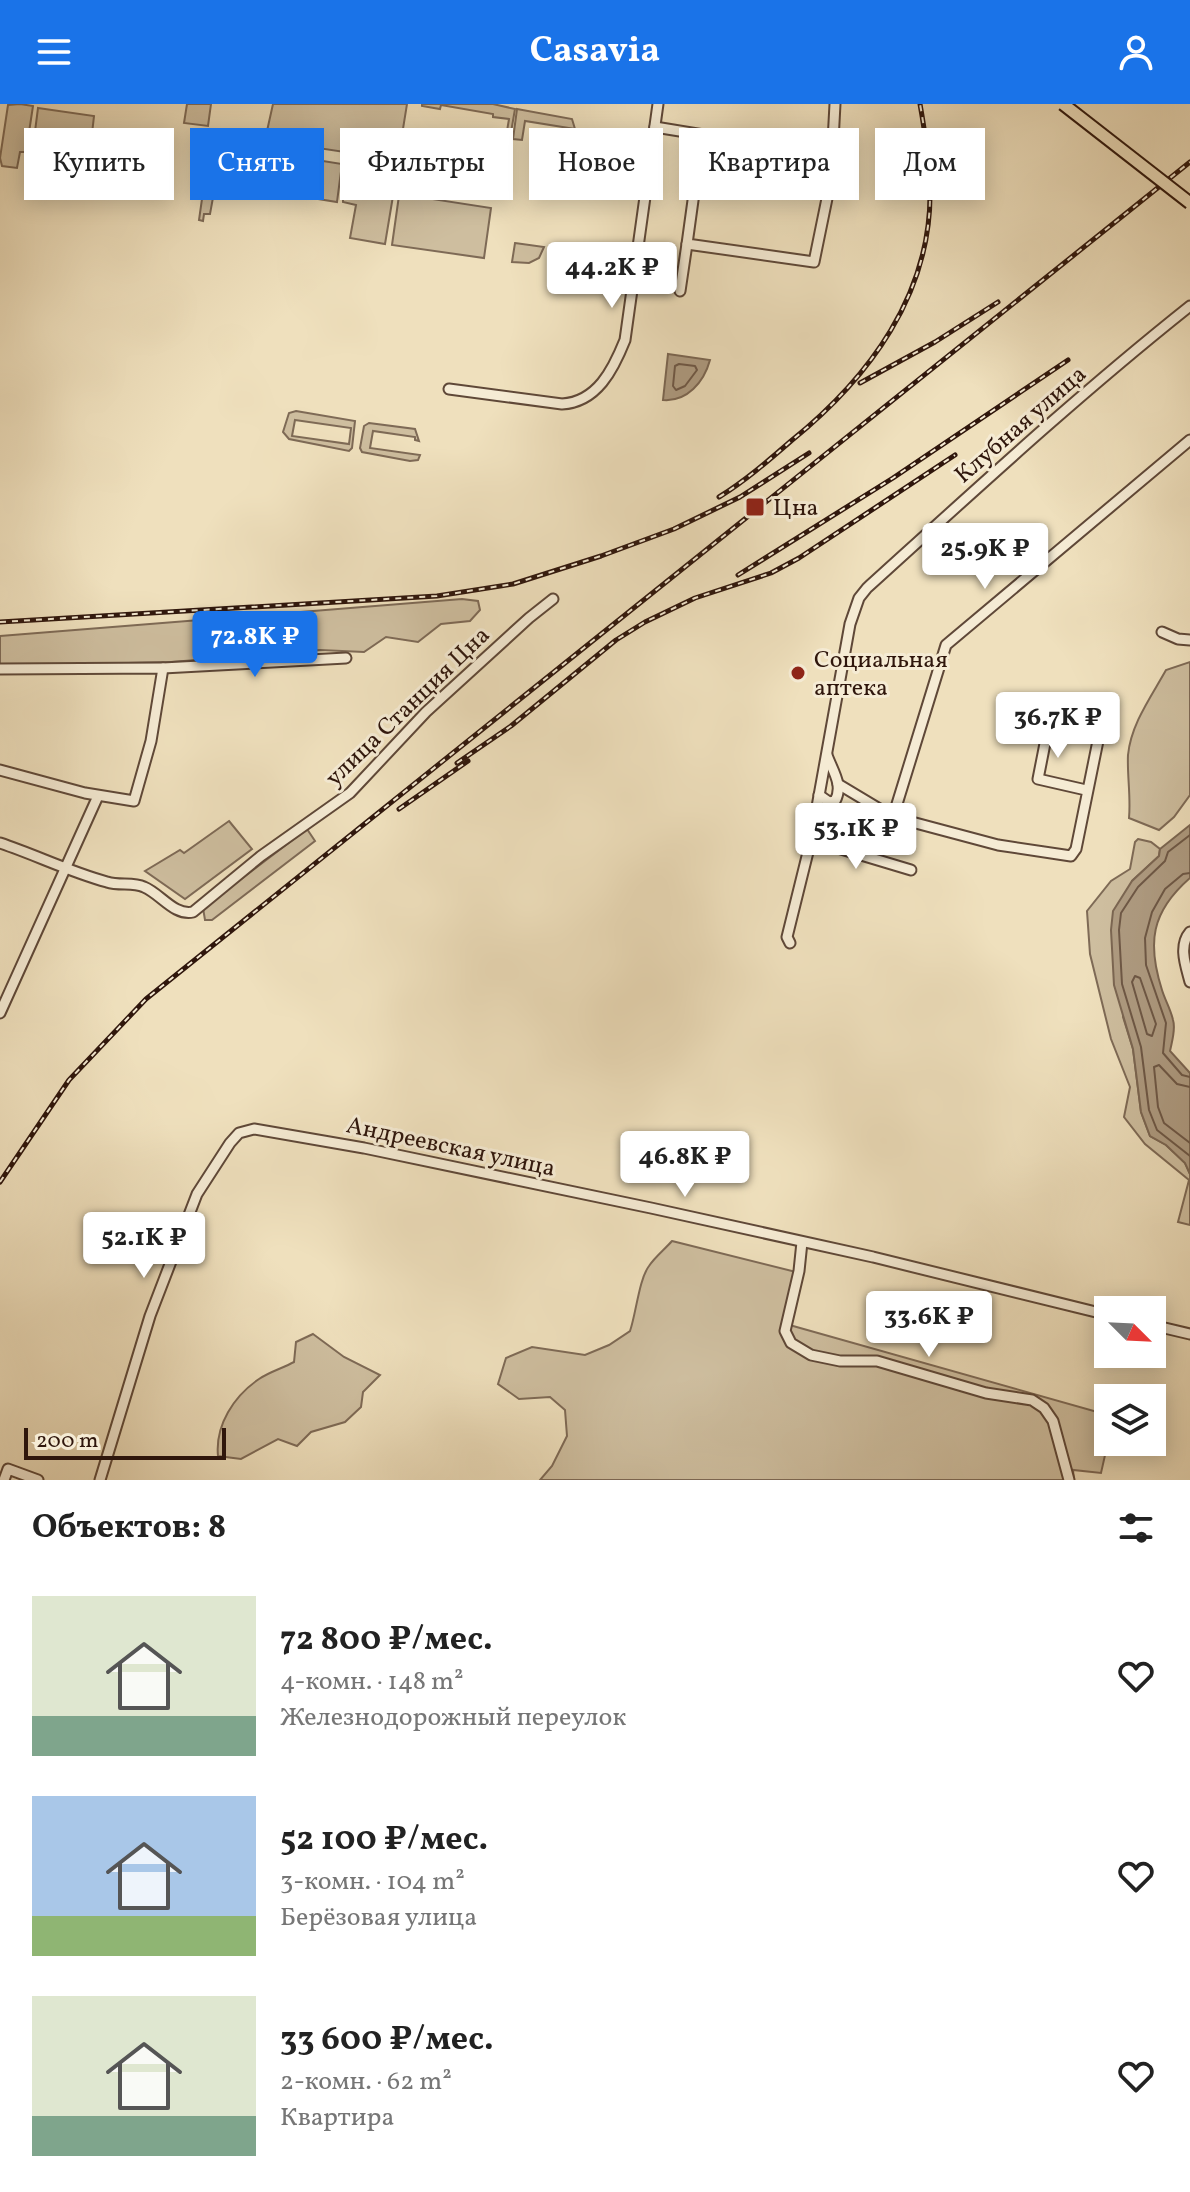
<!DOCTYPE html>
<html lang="ru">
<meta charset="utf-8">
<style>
body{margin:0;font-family:Vollkorn,serif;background:#f6f6f6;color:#222;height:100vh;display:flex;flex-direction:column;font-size:30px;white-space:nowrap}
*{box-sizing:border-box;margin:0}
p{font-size:26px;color:#767676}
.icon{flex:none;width:44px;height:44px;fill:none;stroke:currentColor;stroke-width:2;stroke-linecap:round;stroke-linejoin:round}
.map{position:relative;height:1376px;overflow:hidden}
.details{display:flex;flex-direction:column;background:#fff;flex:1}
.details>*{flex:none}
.hud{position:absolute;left:24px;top:24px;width:1142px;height:72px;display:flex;gap:16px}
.needle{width:52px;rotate:114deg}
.controls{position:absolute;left:1094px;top:1192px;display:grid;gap:16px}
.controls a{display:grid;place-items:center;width:72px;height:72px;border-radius:0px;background:#fff;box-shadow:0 4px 20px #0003;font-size:40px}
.scale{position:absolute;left:24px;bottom:20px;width:202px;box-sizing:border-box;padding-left:8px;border:4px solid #2f160c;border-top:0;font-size:22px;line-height:28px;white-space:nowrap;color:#2f160c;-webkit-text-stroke:6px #f5ebd4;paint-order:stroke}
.price{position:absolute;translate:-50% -68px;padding:0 18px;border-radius:8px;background:#fff;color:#222;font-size:26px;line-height:52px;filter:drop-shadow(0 2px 4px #0008)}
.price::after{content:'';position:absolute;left:50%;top:48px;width:24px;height:18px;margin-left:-12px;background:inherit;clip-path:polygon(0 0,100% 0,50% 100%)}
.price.active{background:#1a73e8;color:#fff}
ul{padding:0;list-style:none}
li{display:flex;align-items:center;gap:24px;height:200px;padding:0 32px}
li span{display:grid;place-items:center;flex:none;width:224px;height:160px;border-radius:0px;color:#555}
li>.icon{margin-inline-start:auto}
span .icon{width:96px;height:96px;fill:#fffc;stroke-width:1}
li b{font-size:34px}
h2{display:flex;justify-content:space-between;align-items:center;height:96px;padding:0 32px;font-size:34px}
.chip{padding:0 28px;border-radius:0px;background:#fff;box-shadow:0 4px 20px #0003;font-size:28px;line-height:72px}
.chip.active{background:#1a73e8;color:#fff}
header{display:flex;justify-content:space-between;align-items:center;height:104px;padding:0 32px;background:#1a73e8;color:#fff;font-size:36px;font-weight:700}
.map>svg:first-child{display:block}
.green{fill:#cebe9f;stroke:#7e6a56;stroke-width:2;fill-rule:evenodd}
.water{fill:#ae9b81;stroke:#7b6652;stroke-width:2}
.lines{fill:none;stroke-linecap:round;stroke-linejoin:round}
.shore{stroke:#6e5846;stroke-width:2}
.minor-casing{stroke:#5f4838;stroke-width:13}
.minor{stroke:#f5ebd4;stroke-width:9}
.rail-casing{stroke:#2f160c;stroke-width:5}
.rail{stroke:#f5ebd4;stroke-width:2;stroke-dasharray:6;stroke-linecap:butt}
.major-bridge-casing{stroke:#2f160c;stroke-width:15;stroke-linecap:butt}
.major-bridge{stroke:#efe0bd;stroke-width:11}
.poi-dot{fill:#8f2418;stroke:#f5ebd4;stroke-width:3}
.labels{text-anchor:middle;stroke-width:6;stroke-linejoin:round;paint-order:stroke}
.street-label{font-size:24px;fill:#2f160c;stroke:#f5ebd4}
.poi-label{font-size:24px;fill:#2f160c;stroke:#f5ebd4;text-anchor:start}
</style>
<header><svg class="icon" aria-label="menu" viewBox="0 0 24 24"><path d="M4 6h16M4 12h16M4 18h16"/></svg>Casavia<svg class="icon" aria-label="person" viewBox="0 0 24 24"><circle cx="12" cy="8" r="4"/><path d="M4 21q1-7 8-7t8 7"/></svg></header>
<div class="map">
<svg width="1190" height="1376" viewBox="0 0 1190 1376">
<rect width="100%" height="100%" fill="#efe0bd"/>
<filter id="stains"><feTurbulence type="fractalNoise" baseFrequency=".0025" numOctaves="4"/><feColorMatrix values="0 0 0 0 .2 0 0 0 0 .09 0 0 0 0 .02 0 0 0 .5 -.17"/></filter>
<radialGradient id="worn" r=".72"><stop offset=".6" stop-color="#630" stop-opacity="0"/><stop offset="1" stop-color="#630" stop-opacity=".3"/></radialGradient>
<g class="green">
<polygon points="20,0 33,2 26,48 20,48 17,64 2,62 0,54 8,1"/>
<polygon points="187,0 211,0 208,22 184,19"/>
<polygon points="273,0 407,0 398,56 388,55 381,46 358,42 351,49 265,36"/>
<polygon points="422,0 493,0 515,5 510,34 506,33 509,15 493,13 493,10 441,1 440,5 422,2"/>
<polygon points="38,4 94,12 90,47 94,48 89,75 80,73 83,52 33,43"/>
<polygon points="517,5 572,15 575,25 525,17 522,36 513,35"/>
<polygon points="408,28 414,29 406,91 491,104 484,154 392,141"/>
<polygon points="548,43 567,46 561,83 542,79"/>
<polygon points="262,48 300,53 295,91 257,86"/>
<polygon points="304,54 342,60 337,98 299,92"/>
<polygon points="206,67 252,73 249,87 210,82 209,87 214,88 210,110 204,110 203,117 199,116"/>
<polygon points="343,77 394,86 385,140 350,134 356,101 343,98"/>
<polygon points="515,139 544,143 539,154 529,159 512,158"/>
<path d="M296,307L355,317L352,344L349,347L289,335L283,328L289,309ZM295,316L351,324L349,340L292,332Z"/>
<polygon points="369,319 415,325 419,337 415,336 415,333 373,327 370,344 420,351 418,356 410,357 362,348 360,344 364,322"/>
<polygon points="462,495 478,497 480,506 470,517 441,520 418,538 386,533 364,548 320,546 171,558 0,562 0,532"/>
<path d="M1190,558V691L1174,713L1159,726L1129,714C1131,693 1127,671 1128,651C1131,620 1151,593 1166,566Z"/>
<polygon points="229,717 252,745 185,795 145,767 180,746 184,749"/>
<polygon points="307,725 315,737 212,816 205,816 203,804"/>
<polygon points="1138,735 1151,738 1160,745 1159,752 1132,777 1123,913 1133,945 1141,1008 1150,1032 1166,1041 1185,1059 1190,1070 1190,1121 1178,1118 1189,1076 1145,1040 1124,1013 1130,983 1111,935 1090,850 1087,807 1111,777 1130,765 1135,738"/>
<path d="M672,1137L796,1168L786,1220L1108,1311V1338L1101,1369L1073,1366L1074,1376H540L552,1362L567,1332L565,1306L550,1293L519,1295L498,1280L506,1254L532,1243L585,1251L609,1241L630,1227C636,1210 639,1175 649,1162C655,1153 664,1146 672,1137Z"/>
<path d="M313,1230L344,1253L380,1271L363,1288L361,1303L345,1318L311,1328L297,1342L278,1335L241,1355L218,1352C215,1321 234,1292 259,1275C269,1268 283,1264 294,1258L296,1238Z"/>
</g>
<g class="water">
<path d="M668,250L710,256C704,278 687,298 663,296Z"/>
<path d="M1190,721V774C1151,808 1147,839 1162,886C1165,896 1171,906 1173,916C1176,925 1172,937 1170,947L1190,969V1070L1185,1059L1166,1041L1150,1032L1141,1008L1133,945L1114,881L1111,826L1113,807L1132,777L1159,752L1160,745Z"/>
</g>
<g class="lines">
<g class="shore">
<polygon points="679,260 695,262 697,266 685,282 676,286 673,282 675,262"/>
<polyline points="1190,731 1168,748 1165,757 1138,783 1121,809 1119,826 1122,880 1141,943 1149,1006 1157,1026 1190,1052"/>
<polyline points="1190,769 1183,770 1165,785 1152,808 1145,834 1146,861 1166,919 1163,949 1182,971 1190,973"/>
<polygon points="1135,872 1140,874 1156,920 1152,932 1147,930 1132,878"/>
<polyline points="1190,983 1177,980 1159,961 1154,963 1158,1003 1164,1019 1190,1039"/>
</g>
<defs>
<g id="minor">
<polyline points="655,23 833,52"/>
<polyline points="702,31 687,140 814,158 831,75 835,0"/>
<polyline points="680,187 687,140"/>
<path d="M449,285L562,300C597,298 613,266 625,236L658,0"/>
<polyline points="1162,528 1178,535 1190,536"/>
<polyline points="163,564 346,554"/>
<polyline points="0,565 163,564 151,637 134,697 85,689 0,666"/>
<polyline points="838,680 893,713 998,741 1071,752 1076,745 1100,627 1050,614 1038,675 1086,686"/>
<path d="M819,691L829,698L835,697C844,681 832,666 827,651"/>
<polyline points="893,713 946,541 1190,336"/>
<polyline points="811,736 911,766"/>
<path d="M0,739C36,751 70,768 107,778C119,782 133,778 144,783C161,790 174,812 193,808L261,752L350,689L426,608L529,514L553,495"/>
<path d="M1190,828C1178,842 1186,862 1190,878"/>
<path d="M790,839L787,833L811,736L850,520L859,494L867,484C973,388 1078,291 1190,202"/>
<polyline points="0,909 98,692"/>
<polyline points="802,1138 799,1167 785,1227 791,1239 811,1251 840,1257 877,1257 986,1289 1032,1296 1044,1304 1053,1317 1069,1376"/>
<polyline points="1152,1221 1190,1230"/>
<polyline points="4,1376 8,1365 38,1376"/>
<polyline points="100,1376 150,1212 197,1090 230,1039 239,1029 254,1025 364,1044 651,1104 873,1153 1108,1211"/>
</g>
</defs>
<use href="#minor" class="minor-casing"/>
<use href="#minor" class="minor"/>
<defs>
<g id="rail">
<polyline points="860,279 935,238 998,198"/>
<path d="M719,393C745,377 768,357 791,337C869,274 932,190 930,85C929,56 925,28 920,0"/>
<polyline points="738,471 893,374 1068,256"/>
<polyline points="0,518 437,492 513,480 601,452 674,425 740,393 809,349"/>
<polyline points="457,659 511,622 616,536 645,518 695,494 771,469 799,454 955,351"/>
<polyline points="399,705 468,657"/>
<polyline points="0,1078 69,976 146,895 1190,58"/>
</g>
</defs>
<use href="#rail" class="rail-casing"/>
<use href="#rail" class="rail"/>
<defs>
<polyline id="major-bridge" points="1063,0 1190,99"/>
</defs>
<use href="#major-bridge" class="major-bridge-casing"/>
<use href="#major-bridge" class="major-bridge"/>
</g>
<g class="poi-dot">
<rect x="745" y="393" width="20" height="20" rx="4"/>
<circle cx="798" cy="569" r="8"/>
</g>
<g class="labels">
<g class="street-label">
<text transform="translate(1020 320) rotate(-41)" y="8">Клубная улица</text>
<text transform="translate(407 602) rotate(-44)" y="8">улица Станция Цна</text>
<text transform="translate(451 1042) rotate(12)" y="8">Андреевская улица</text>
</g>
<g class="poi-label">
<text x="773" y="411">Цна</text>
<text x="814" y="563">Социальная<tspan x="814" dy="28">аптека</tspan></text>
</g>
</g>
<rect width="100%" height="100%" filter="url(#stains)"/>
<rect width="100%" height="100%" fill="url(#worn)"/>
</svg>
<div class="controls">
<a><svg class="needle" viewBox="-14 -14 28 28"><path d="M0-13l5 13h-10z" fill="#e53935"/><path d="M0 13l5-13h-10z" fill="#767676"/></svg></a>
<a><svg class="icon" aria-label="layers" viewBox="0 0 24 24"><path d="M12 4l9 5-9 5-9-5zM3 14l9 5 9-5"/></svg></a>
</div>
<div class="scale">200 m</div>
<b class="price" style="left:612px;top:206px">44.2K ₽</b>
<b class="price" style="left:985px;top:487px">25.9K ₽</b>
<b class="price active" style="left:255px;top:575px">72.8K ₽</b>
<b class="price" style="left:1058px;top:656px">36.7K ₽</b>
<b class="price" style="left:856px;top:767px">53.1K ₽</b>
<b class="price" style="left:685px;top:1095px">46.8K ₽</b>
<b class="price" style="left:144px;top:1176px">52.1K ₽</b>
<b class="price" style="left:929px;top:1255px">33.6K ₽</b>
<div class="hud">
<a class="chip">Купить</a>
<a class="chip active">Снять</a>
<a class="chip">Фильтры</a>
<a class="chip">Новое</a>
<a class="chip">Квартира</a>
<a class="chip">Дом</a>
</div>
</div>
<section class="details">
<h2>Объектов: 8<svg class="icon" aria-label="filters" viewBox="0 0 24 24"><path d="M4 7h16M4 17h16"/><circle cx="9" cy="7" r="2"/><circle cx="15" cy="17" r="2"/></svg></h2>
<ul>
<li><span style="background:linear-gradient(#dfe7d0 75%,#7fa58c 0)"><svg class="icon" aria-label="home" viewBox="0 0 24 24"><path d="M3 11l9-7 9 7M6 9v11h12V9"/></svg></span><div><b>72 800 ₽/мес.</b><p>4-комн. · 148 m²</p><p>Железнодорожный переулок</p></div><svg class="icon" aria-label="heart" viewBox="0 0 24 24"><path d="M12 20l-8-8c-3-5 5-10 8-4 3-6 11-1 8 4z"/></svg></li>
<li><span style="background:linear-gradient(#a9c7e8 75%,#8fb573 0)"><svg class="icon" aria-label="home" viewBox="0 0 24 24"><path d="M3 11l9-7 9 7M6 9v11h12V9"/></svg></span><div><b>52 100 ₽/мес.</b><p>3-комн. · 104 m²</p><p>Берёзовая улица</p></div><svg class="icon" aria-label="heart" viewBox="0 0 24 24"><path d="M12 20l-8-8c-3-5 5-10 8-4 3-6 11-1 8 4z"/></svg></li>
<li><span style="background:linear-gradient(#dfe7d0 75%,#7fa58c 0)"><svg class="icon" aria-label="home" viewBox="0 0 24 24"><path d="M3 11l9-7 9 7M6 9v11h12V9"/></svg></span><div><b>33 600 ₽/мес.</b><p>2-комн. · 62 m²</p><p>Квартира</p></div><svg class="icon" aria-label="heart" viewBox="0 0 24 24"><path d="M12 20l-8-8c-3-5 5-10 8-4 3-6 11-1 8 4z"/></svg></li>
</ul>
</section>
